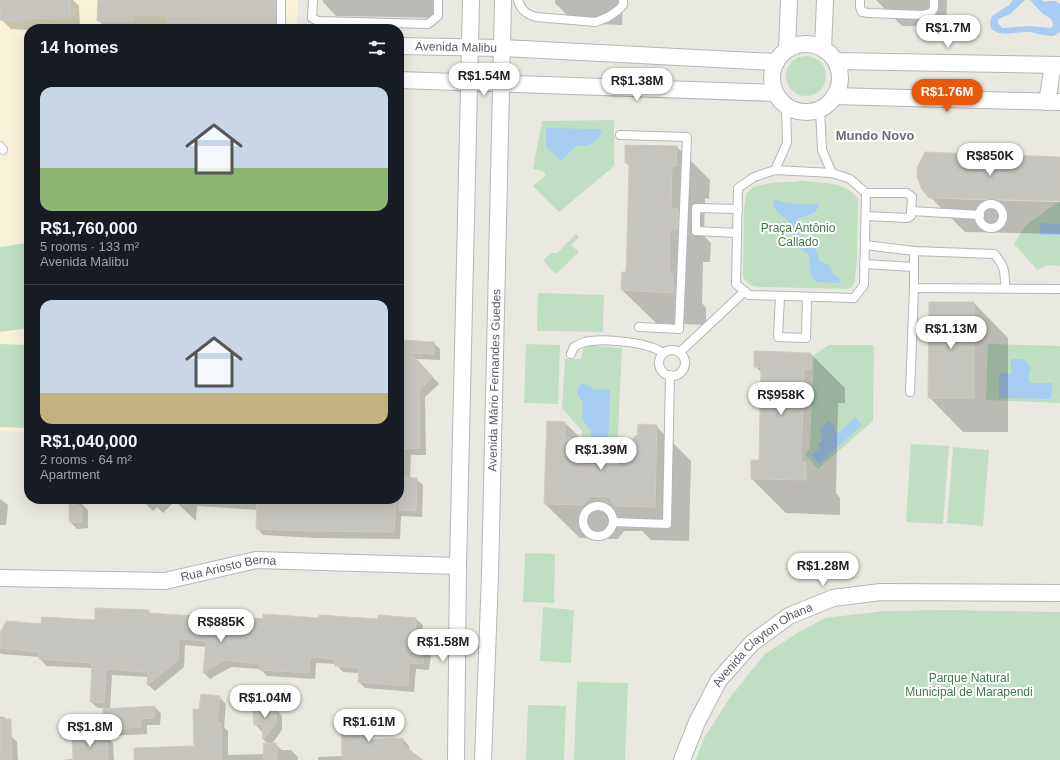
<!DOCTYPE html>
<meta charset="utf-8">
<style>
body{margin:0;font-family:Helvetica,sans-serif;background:#242831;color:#f1f3f6;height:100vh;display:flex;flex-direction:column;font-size:15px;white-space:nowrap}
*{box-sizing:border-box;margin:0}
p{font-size:13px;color:#9ea1a6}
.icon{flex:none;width:22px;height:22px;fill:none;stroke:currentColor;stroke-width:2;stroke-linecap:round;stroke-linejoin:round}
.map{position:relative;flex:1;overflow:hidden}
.sheet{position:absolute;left:24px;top:24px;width:380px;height:480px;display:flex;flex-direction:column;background:#171b24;border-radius:16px;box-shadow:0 4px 16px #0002}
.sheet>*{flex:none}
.price{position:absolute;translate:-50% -34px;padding:0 9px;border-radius:14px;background:#fff;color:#222;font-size:13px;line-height:26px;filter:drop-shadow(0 1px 2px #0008)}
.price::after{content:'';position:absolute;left:50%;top:24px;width:12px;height:9px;margin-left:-6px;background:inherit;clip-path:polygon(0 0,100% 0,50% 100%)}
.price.current{background:#ea580c;color:#fff}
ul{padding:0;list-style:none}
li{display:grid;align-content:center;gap:8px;height:212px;padding:0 16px}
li+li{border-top:1px solid #363941}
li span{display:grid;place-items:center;height:124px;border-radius:12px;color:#555}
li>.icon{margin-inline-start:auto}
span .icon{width:72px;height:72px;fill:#fffc;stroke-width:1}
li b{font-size:17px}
h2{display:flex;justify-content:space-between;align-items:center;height:48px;padding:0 16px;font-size:17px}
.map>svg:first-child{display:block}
.commercial{fill:#f8f3d8}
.green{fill:#c0dfc2}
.water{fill:#a8cdf3}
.shadow{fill:#0003}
.building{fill:#c6c4be;stroke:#cecbc0}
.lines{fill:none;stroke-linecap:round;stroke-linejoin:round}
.lane-casing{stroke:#b3b6ba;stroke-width:10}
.street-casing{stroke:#b3b6ba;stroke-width:18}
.lane{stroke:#fff;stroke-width:8}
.street{stroke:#fff;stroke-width:16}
.labels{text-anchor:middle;stroke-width:4;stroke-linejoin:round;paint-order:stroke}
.street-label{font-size:12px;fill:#595c60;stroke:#fff}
.park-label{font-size:12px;fill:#3e7a45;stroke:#fff}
.neighbourhood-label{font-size:13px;font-weight:bold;fill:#6a6d72;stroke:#fff}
</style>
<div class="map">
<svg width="1060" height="760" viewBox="0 0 1060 760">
<rect width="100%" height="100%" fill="#eae9e1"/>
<polygon class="commercial" points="0,0 298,0 297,29 29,29 29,432 0,431"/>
<g class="green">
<circle cx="806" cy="76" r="20"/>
<polygon points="614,120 614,166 559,212 533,186 546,175 543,171 533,169 542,121"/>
<path d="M802,181C822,183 846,181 858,199L857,259L855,280L853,286L848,289L760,287C752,286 748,285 743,277L744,208L746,194L753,187L770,183Z"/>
<polygon points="1060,201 1060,266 1049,265 1037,270 1014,244 1026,225"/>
<polygon points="576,234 579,237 571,245 579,252 557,273 553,272 543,260 551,253 557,253"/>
<polygon points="27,243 29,258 29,328 0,332 0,247"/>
<polygon points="538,293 604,295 603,332 537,331"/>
<polygon points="0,344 29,345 29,428 0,427"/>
<polygon points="526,344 560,345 558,404 524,403"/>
<polygon points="988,344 1060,346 1060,403 986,400"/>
<polygon points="584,345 622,348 617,456 582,457 582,431 562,408 565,359 581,359"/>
<polygon points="829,345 874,345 873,421 818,469 805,454 810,448 814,355"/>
<polygon points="911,444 949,446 943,524 906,522"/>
<polygon points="953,447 989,450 983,526 947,523"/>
<polygon points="525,553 555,554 554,603 523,602"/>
<polygon points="543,607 574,610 571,663 540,661"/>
<polygon points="945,610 1060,612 1060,760 696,760 704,738 731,696 765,654 799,632 825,618 884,611"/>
<polygon points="577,682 628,683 625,760 574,760"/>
<polygon points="528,705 566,706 564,760 526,760"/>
</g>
<g class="water">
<path d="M1013,0H1025L1010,14L998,19V23L1002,28L1029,26L1051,28L1053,26V23L1051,19L1042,13L1030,0H1041L1045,2C1050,0 1056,0 1060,4V32C1057,34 1055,36 1052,36C1044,36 1036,33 1029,32C1016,31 1003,38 991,29L990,22L992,16L1009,5Z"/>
<path d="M546,128L602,129C599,144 589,146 576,146L561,161L546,147Z"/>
<path d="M773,199C788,204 803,206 819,203C817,217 808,213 798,219C793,238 803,235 814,245L820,261L829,265L833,274L839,278L841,283L817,282C806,272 813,266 808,254C805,251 800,250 799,246C795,240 795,232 791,226C785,213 772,215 773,199Z"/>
<polygon points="1040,223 1060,224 1060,235 1040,235"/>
<polygon points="1011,359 1024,359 1031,369 1029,371 1029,383 1052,383 1051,399 999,398 999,373 1011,374"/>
<polygon points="582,384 589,385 593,389 610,390 608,450 591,449 591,431 582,419 583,403 577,393 578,388"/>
<polygon points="855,417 862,425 819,464 811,456 820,447 818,444 823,440 821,438 823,435 819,431 829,421 835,427 834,430 838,434"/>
</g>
<g class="shadow">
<polygon points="1,0 73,0 79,6 80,28 31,27 29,30 11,29 1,19"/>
<polygon points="99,0 286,0 285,29 175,29 171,25 142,24 142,29 107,29 98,20"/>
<polygon points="323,0 443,0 443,18 336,16 323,2"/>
<polygon points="555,0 623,0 622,25 575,23 555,3"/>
<polygon points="876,0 947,0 946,27 902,26"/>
<polygon points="677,147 710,180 709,199 705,198 704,236 711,243 710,262 703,262 702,303 706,308 706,325 656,323 622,290 627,273 630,167 626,163"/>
<polygon points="1060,158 1060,200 954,197 954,199 1060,202 1060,234 965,232 922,189"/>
<polygon points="974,303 1008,338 1008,432 963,432 929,397"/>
<polygon points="404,341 434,343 440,349 440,360 416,359 439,384 425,397 426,455 411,455 410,478 416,479 423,485 422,517 401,516 400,539 316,538 263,535 257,528 258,510 197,506 196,521 175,501 163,513 157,507 153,511 144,502 81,501 78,499 399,499 399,356 404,356"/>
<polygon points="811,354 845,388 845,403 838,403 836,493 840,498 840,515 786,513 752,479 760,461 762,373 755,366"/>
<polygon points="548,422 565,423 600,457 600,463 602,466 619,466 626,462 635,441 638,437 656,426 691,461 689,541 651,540 642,531 624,531 618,539 580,538 545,504"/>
<polygon points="0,499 8,505 6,525 0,525"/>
<polygon points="70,501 81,503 88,510 88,528 77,529 70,522"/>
<polygon points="148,611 151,614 264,620 379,620 416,619 423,625 421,649 424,649 431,655 429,670 416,669 414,692 365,688 359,682 359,673 343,672 336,664 316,663 315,679 267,676 260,669 231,667 210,679 204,673 207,647 185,645 184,667 155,691 148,685 149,677 112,675 110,710 154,707 161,713 160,725 147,725 147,734 111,736 105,729 104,708 98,708 91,702 93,668 47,666 40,659 40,657 1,654 0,652 0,636 42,625 96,621"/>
<polygon points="219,697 226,704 224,727 228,731 228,755 265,754 268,744 264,740 264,731 261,731 255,724 276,709 282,716 282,730 272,744 275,744 282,750 291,750 298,757 298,760 135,760 195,747 200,710"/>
<polygon points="363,713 369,719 370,741 403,739 409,746 410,751 420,760 318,760 318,757 343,756"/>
<polygon points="0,717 4,717 11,723 11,736 17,742 18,760 0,760"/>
<polygon points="107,737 113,743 114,760 60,760 74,759"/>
</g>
<g class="building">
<polygon points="0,0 70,0 70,19 21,18 21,20 0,20"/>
<polygon points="98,0 276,0 275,28 257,27 257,25 223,23 167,22 167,16 132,15 132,21 97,21"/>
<polygon points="625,145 677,146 676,166 672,166 671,209 678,209 678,229 670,229 669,273 673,273 673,293 621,290 622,272 626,272 628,209 629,163 625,163"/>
<polygon points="925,152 1060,157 1060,201 929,198 922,190 917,177 917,168"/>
<polygon points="929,302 974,302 974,398 928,398"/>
<polygon points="403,340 434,342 434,354 411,353 433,377 419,390 420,448 399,449 399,355 403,355"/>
<polygon points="754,351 811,353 811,369 804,369 801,462 806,462 806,480 751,479 751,460 759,460 761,367 754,367"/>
<polygon points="547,421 565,422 565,438 576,438 576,460 584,460 583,464 618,465 618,461 625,461 625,439 634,439 634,436 637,436 638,424 657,425 655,507 615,506 610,497 590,496 583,505 544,504"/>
<polygon points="399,477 417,478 416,511 399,510"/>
<polygon points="257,499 396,499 394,532 309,531 256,529"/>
<polygon points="69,501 82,508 82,522 69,522"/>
<polygon points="95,608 149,610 149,613 209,617 209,613 263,619 263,614 319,618 319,615 378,619 378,615 416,618 414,647 424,648 423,664 409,663 408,686 358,682 359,668 335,666 335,659 310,657 309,673 259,670 260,664 224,660 203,673 206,641 179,639 178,660 147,685 148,672 106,669 104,703 90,702 92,663 39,659 39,652 0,648 0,633 6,621 41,624 42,617 95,620"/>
<polygon points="201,694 220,696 217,723 221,723 222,760 134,760 134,748 194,746 193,709 199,709"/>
<polygon points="155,706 154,718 141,719 141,727 104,730 103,709"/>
<polygon points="276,708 276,723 263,740 262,724 254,725 253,709"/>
<polygon points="341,712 363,712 364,740 403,738 403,745 423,760 342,760"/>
<polygon points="0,719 11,719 12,760 0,760"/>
<polygon points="107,736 108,760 73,760 72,738"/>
<polygon points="263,743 276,743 277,760 264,760"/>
</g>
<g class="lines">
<defs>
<g id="lane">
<polyline points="313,0 312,18 318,21 428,24 438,16 438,0"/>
<path d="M518,0C521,10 526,14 536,17L596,22L608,17L617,11L623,5V0"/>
<polyline points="860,0 860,7 862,12 869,13 923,15 931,13 934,8 934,0"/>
<polyline points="281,29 281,0"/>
<polyline points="820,109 822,150 832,173"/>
<polyline points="620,135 687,137 679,329 639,327"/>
<polyline points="0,146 3,150"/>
<polygon points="775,170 832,173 850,179 866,193 864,285 854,298 749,295 736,284 738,188 754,177"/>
<polyline points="775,170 787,143 786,105"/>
<circle cx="991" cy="216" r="12"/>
<polyline points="911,211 980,215"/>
<polyline points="866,216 907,218 911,216 912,197 907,193 866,193"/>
<polyline points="737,233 696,231 696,208 738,209"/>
<path d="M865,245L914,251L994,254C1005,266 1005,272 1005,288"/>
<polyline points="914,251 914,288 1060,289"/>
<polyline points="864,264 914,267"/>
<polyline points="780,296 778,337 806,338 807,297"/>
<circle cx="672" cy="363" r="13"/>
<polyline points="680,352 745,291"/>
<path d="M571,354L574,347C577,345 581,343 585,342C603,338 649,342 663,353"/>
<polyline points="910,392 914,288"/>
<circle cx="598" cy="521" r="15"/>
<polyline points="613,522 667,524 670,375"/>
</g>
<g id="street">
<circle cx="806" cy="78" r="34"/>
<path id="s1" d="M399,46L502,48L776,62"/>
<polyline points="787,49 789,0"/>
<polyline points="823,49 825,0"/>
<polyline points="836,61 1060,65"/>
<polyline points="399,80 775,93"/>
<polyline points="834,96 1060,102"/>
<polyline points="1047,102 1053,65"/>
<path id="s2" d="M0,578L165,581L256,560L458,566"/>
<polyline points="456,760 458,566 471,0"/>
<path id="s3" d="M483,760L490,575L503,0"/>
<path id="s4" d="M682,760L697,722L719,680L752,643L789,616L833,598L881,592L1060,593"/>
</g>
</defs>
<use href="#lane" class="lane-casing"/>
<use href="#street" class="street-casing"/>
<use href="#lane" class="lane"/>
<use href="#street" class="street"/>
</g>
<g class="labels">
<g class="street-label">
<text dy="4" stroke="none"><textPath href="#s1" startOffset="57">Avenida Malibu</textPath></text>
<text dy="4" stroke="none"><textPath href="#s3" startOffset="380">Avenida Mário Fernandes Guedes</textPath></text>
<text dy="4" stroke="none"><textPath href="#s2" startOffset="230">Rua Ariosto Berna</textPath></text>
<text dy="4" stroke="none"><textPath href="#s4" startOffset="145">Avenida Clayton Ohana</textPath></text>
</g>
<g class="park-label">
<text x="798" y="232">Praça Antônio<tspan x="798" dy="14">Callado</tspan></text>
<text x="969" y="682">Parque Natural<tspan x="969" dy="14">Municipal de Marapendi</tspan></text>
</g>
<g class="neighbourhood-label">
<text x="875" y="140">Mundo Novo</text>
</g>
</g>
</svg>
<b class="price" style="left:948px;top:49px">R$1.7M</b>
<b class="price" style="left:484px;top:97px">R$1.54M</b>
<b class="price" style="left:637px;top:102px">R$1.38M</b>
<b class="price current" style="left:947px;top:113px">R$1.76M</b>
<b class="price" style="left:990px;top:177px">R$850K</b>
<b class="price" style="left:951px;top:350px">R$1.13M</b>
<b class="price" style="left:781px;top:416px">R$958K</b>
<b class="price" style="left:601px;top:471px">R$1.39M</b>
<b class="price" style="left:823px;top:587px">R$1.28M</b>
<b class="price" style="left:221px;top:643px">R$885K</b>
<b class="price" style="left:443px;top:663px">R$1.58M</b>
<b class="price" style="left:265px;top:719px">R$1.04M</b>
<b class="price" style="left:369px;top:743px">R$1.61M</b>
<b class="price" style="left:90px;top:748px">R$1.8M</b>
<section class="sheet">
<h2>14 homes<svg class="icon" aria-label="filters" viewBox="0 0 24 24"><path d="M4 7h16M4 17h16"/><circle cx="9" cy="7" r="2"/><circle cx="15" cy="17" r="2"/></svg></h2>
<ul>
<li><span style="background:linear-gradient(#c9d6e8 65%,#8fb573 0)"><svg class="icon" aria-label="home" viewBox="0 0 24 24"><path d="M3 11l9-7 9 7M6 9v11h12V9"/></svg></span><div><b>R$1,760,000</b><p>5 rooms · 133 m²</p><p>Avenida Malibu</p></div></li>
<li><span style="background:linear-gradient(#c9d6e8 75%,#c2b280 0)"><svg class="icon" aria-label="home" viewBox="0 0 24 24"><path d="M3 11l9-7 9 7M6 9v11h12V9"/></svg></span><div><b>R$1,040,000</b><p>2 rooms · 64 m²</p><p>Apartment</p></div></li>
</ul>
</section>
</div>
